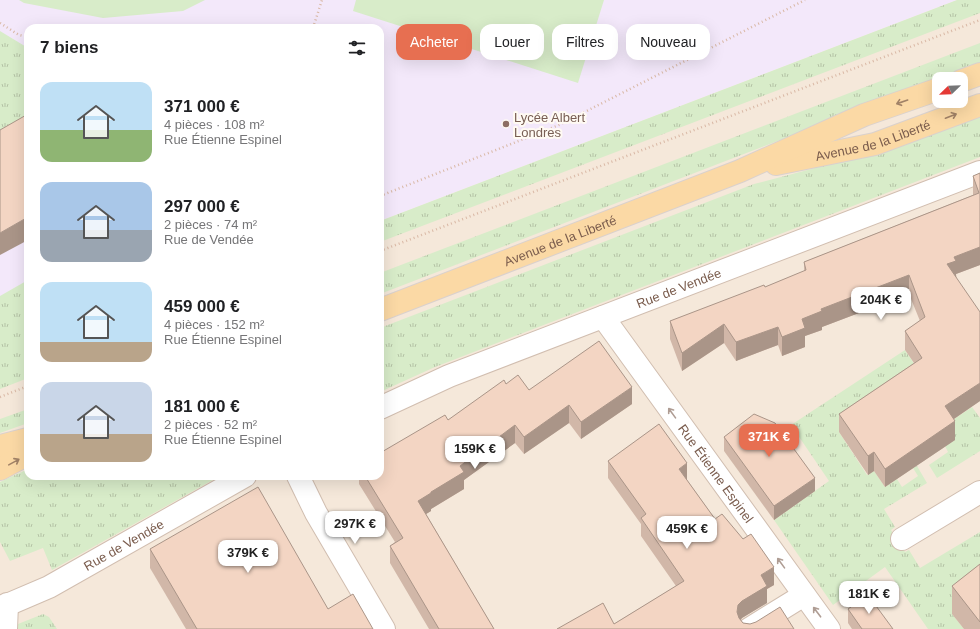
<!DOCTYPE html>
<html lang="fr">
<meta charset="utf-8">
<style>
body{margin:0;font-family:Arial,sans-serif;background:#f2f2f2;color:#202124;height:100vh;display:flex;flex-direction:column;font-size:15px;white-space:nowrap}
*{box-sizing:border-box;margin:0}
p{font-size:13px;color:#757577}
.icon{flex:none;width:22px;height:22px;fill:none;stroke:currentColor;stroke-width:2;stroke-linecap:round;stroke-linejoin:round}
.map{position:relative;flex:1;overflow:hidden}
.sheet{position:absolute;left:24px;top:24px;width:360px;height:456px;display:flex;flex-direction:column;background:#fff;border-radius:12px;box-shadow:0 4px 16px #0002}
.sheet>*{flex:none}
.top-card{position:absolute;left:396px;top:24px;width:380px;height:36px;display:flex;gap:8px}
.needle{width:26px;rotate:247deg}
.fabs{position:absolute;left:932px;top:72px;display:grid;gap:8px}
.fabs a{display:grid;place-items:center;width:36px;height:36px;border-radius:8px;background:#fff;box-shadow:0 4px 16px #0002;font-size:20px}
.price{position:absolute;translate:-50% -34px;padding:0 9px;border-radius:8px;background:#fff;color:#222;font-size:13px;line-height:26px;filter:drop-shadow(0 1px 2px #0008)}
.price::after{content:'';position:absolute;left:50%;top:24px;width:12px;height:9px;margin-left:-6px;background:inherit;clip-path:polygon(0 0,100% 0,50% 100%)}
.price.current{background:#e76f51;color:#fff}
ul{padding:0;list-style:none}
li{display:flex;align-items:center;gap:12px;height:100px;padding:0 16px}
li span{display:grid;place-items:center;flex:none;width:112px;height:80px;border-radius:12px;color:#555}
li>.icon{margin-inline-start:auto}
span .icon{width:48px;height:48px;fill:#fffc;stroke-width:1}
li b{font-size:17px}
h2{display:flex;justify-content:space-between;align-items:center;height:48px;padding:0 16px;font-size:17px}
.tag{padding:0 14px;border-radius:12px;background:#fff;box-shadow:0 4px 16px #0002;font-size:14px;line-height:36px}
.tag.current{background:#e76f51;color:#fff}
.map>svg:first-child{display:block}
.residential{fill:#f5e8da;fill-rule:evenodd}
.education{fill:#f3e8fa}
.grass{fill:url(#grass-tufts)}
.pitch{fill:#d8ecc9}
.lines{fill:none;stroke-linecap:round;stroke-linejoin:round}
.minor-casing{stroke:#d1beb0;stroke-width:24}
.major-casing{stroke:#dad1cd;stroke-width:24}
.path{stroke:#d9b8a5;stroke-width:2.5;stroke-dasharray:1 3;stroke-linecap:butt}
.minor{stroke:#fff;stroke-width:22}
.major{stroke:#fbd9a5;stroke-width:22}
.wall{fill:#d1b7a8}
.shaded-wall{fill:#aa9588}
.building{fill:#f3d5c3;stroke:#aa9588}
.oneway{stroke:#a18267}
.oneway2{stroke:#af9d94}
.education-dot{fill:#8d6e63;stroke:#fffaf3;stroke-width:1.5}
.labels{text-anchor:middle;stroke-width:4;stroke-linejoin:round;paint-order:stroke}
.education-label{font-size:13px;fill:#785e54;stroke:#fffaf3;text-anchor:start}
.street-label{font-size:13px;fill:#7a5c4d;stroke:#fffaf3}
</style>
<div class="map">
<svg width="980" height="629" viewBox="0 0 980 629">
<defs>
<pattern id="grass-tufts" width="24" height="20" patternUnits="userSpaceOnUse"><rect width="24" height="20" fill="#d8ecc9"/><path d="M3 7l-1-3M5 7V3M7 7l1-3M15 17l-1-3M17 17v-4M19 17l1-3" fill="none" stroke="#b4c2a5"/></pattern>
</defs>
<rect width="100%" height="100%" fill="#fdf6ec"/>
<path class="residential" d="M957,0H980V629H0V367L28,356V476H380V221ZM939,79H961V101H939Z"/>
<polygon class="education" points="0,0 957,0 380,221 380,28 28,28 28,356 0,367"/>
<g class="grass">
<polygon points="957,0 980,0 980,13 380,242 380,221"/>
<polygon points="0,31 28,48 28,123 0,139"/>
<polygon points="980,43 980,63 380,294 380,273"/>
<polygon points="980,112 980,157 435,367 380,392 380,328 754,184 876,152"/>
<polygon points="28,280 28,378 0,389 0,296"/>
<polygon points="905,350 932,391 839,432 867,475 874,471 885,487 897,479 902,487 918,476 913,468 917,466 927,483 884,509 895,527 891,530 905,552 909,550 920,568 980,532 980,591 952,614 964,629 928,629 885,567 833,605 774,520 829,481 791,425"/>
<polygon points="972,407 980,418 980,451 937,478 929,465 948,452 945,446 945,425"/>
<polygon points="28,409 28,423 0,433 0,419"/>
<polygon points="28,469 28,476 220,476 52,570 43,548 10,561 0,542 0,482"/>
<polygon points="43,614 49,617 57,629 17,629 18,624"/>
</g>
<g class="pitch">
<polygon points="19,0 205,0 183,11 103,18 24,3"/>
<polygon points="356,0 604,0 578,83 353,11"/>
</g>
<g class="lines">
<defs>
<g id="minor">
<path id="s1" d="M603,317L829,629"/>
<path id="s2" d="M380,408L449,376L980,172"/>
<polyline points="298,476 316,513 384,629"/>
<polyline points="902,539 980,492"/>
<path id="s3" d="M0,608L49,587L245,476"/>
<polyline points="6,629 7,604"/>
<polyline points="749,629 804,595"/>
</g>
<g id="major">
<polyline points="961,81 980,74"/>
<path id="s4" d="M776,164L875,144L980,105"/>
<path id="s5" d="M380,310L740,171L864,115L939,89"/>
<polyline points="0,446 28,439"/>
<polyline points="0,469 28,454"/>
</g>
</defs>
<use href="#minor" class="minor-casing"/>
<use href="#major" class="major-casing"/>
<g class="path">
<polyline points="0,23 19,35 28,37"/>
<polyline points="313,28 322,0"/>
<polyline points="380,196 559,125 805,0"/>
<polyline points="380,251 980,20"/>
<polyline points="0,397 28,386"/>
</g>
<use href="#minor" class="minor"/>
<use href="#major" class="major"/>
</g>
<g class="wall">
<polygon points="980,173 980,265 956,274 980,401 954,419 955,440 885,487 874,471 868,475 839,432 839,414 914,363 905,350 905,331 920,321 909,294 822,327 822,330 805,336 805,347 782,356 778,345 736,361 724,343 682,371 670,339 670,321 765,287 804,272 804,262 973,195 973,176"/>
<polygon points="506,384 529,390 632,404 581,439 569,423 524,454 515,443 464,480 464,489 431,509 431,511 426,514 494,629 429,629 390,563 390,546 395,542 359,484 359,476 380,476 448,420"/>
<polygon points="724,437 815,491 774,520 724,451"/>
<polygon points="608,461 687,480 715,519 774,585 767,589 767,603 742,618 741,620 743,623 750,624 614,624 676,586 641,536 641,524 608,478"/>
<polygon points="150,549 373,629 186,629 150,568"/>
<polygon points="980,564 980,629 964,629 952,614 952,586"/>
<polygon points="848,609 893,629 852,629 848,623"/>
</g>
<g class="shaded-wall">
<polygon points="28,217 28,240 0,255 0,233"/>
<polygon points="980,247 980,265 956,274 956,280 947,264 954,257"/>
<polygon points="909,275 909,294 822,327 822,330 805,336 805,347 782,356 782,337 802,319 821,309"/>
<polygon points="724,324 724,343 682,371 682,353"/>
<polygon points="778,327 778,345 736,361 736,342"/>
<polygon points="980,383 980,401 945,425 945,406"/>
<polygon points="632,387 632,404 581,439 581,422"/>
<polygon points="569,405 569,423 524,454 524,437"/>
<polygon points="955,421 955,440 885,487 885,469"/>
<polygon points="515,425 515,443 464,480 464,489 431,509 431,511 418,519 418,501 431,492 460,466"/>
<polygon points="874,452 874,471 868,475 868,456"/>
<polygon points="687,463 687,481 679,469"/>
<polygon points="815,478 815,491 774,520 774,506"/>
<polygon points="774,567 774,585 767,589 767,603 742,618 738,623 737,612 738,605 761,575"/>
</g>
<g class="building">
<polygon points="28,114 28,217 0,233 0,130"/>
<polygon points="980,173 980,247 954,257 956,261 947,264 980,312 980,383 945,406 955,421 885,469 874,452 868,456 839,414 922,358 905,331 925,317 909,275 821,309 822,311 802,319 805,328 782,337 778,327 736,342 724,324 682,353 670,321 764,285 765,287 806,270 804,262 979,193 973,176"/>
<polygon points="599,341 632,387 581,422 569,405 524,437 515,425 460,466 464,472 431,492 431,493 418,501 494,629 439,629 390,546 403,538 365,476 380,476 380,453 445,415 448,420 504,380 506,384 518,375 529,390"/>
<polygon points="754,414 775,423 815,478 774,506 724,437"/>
<polygon points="659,424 687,463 679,469 715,519 722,514 743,539 751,534 774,567 761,575 767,586 742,601 738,605 737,612 739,618 743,623 750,624 756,622 780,607 794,629 557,629 603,603 614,624 684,581 641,518 646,514 608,461"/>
<polygon points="258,487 328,609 353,594 373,629 197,629 150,549"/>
<polygon points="980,564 980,622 952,586"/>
<polygon points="868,595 893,629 862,629 848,609"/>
</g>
<defs><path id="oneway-shaft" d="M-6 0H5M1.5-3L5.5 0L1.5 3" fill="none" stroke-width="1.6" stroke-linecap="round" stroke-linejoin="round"/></defs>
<g class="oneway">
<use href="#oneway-shaft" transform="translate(902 102) rotate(161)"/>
<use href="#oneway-shaft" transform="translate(951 116) rotate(-21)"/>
<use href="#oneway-shaft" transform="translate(14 462) rotate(-29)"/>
</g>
<g class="oneway2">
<use href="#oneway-shaft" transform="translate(672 413) rotate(-126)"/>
<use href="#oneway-shaft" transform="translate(781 563) rotate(-126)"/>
<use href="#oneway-shaft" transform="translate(817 612) rotate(-127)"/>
</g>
<circle class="education-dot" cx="506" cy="124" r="4"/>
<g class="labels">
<g class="education-label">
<text x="514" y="122">Lycée Albert<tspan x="514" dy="15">Londres</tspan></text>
</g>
<g class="street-label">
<text dy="5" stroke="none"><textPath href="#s4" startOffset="100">Avenue de la Liberté</textPath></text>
<text dy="5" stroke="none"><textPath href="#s5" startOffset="193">Avenue de la Liberté</textPath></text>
<text dy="5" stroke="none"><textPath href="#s2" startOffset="322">Rue de Vendée</textPath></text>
<text dy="5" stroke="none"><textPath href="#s1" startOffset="193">Rue Étienne Espinel</textPath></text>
<text dy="5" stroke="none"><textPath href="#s3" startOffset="139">Rue de Vendée</textPath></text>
</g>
</g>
</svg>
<div class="fabs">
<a><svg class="needle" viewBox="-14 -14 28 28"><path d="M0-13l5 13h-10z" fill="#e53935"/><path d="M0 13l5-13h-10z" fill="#757577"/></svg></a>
</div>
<b class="price" style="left:881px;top:321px">204K €</b>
<b class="price current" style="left:769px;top:458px">371K €</b>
<b class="price" style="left:475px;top:470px">159K €</b>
<b class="price" style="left:355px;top:545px">297K €</b>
<b class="price" style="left:687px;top:550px">459K €</b>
<b class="price" style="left:248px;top:574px">379K €</b>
<b class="price" style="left:869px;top:615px">181K €</b>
<div class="top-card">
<a class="tag current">Acheter</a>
<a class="tag">Louer</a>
<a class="tag">Filtres</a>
<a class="tag">Nouveau</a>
</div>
<section class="sheet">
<h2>7 biens<svg class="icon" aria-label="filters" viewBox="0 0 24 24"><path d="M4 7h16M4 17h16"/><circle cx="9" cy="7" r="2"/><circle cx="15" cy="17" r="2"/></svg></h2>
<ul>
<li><span style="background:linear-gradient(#bfe0f5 60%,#8fb573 0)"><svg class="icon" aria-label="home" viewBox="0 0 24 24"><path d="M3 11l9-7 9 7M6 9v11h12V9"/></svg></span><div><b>371 000 €</b><p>4 pièces · 108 m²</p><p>Rue Étienne Espinel</p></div></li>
<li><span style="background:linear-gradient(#a9c7e8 60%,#9aa5b1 0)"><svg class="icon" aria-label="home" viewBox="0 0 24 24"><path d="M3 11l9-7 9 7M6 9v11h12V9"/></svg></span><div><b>297 000 €</b><p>2 pièces · 74 m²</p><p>Rue de Vendée</p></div></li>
<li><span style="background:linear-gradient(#bfe0f5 75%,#b9a48a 0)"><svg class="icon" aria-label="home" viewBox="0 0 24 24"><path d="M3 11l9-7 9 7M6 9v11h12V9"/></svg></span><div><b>459 000 €</b><p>4 pièces · 152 m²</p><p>Rue Étienne Espinel</p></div></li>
<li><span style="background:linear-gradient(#c9d6e8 65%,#b9a48a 0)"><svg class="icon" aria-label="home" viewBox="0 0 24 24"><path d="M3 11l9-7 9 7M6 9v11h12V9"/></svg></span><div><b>181 000 €</b><p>2 pièces · 52 m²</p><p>Rue Étienne Espinel</p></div></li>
</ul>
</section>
</div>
